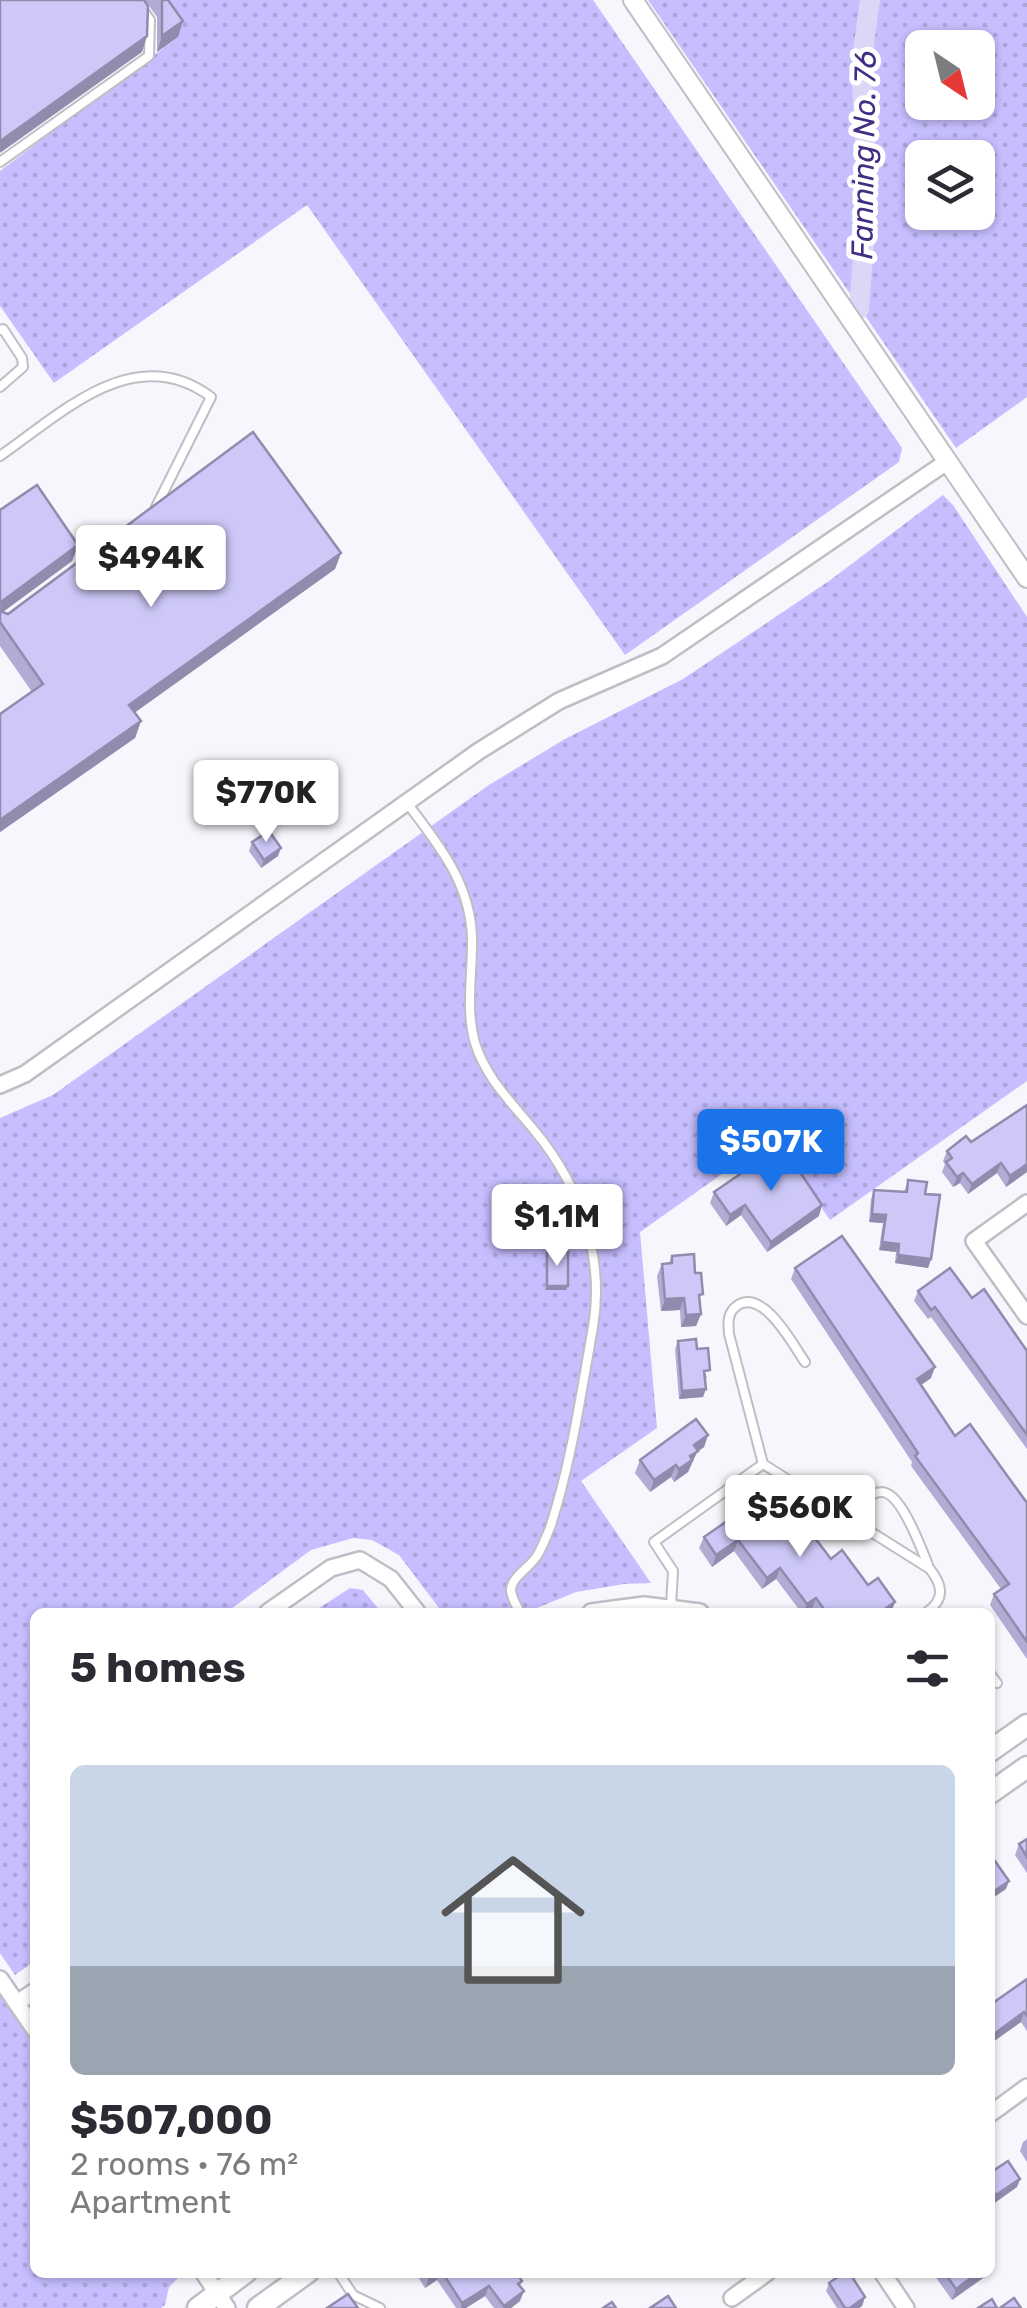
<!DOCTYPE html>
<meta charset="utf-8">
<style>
body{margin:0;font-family:Rubik,sans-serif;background:#f2f2f3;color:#2b2b33;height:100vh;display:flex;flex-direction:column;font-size:38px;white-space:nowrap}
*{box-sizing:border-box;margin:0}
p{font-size:32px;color:#7c7c81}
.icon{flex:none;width:55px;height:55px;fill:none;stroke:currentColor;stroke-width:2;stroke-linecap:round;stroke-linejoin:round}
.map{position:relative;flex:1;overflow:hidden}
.side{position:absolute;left:30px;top:1608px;width:965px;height:670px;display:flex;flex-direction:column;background:#fff;border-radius:15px;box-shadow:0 2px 8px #0004}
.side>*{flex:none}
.needle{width:65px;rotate:145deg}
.controls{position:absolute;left:905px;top:30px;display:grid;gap:20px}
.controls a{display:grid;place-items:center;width:90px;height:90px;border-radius:15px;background:#fff;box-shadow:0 2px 8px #0004;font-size:50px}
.price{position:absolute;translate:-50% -85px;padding:0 22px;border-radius:10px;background:#fff;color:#222;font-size:32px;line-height:65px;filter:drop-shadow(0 2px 5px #0008)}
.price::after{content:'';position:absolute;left:50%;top:60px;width:30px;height:22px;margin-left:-15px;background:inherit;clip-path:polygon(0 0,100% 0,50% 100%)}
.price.active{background:#1a73e8;color:#fff}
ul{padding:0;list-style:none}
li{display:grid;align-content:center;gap:20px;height:530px;padding:0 40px}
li+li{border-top:2px solid #e1e1e2}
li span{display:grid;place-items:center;height:310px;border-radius:15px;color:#555}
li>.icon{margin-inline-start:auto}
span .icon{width:180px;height:180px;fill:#fffc;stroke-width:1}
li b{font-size:42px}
h2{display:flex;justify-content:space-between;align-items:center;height:120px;padding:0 40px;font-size:42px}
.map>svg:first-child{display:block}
.grass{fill:url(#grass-dots);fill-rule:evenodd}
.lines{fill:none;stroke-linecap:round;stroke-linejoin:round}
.canal{stroke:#dad7f7;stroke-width:20}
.service-casing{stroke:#bfbec4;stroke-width:12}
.minor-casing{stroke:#bfbec4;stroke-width:20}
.tertiary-casing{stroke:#bfbec4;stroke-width:22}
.secondary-casing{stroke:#bfbec4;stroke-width:25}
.service{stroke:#fff;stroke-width:8}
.minor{stroke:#fff;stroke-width:15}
.tertiary{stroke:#fff;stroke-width:18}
.secondary{stroke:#fff;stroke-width:20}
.wall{fill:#b0acd4}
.shaded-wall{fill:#908cad}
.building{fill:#cdc8f7;stroke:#908cad;stroke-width:2.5}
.labels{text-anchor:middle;stroke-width:10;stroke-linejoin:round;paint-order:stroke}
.water-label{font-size:30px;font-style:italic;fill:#432d83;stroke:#fff}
</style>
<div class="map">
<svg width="1027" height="2308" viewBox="0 0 1027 2308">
<defs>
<pattern id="grass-dots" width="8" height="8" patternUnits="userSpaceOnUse" patternTransform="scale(2.5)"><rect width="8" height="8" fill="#c6befe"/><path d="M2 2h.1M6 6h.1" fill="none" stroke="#aaa4da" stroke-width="1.8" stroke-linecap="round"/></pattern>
</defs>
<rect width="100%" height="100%" fill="#f7f6fc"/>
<g class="grass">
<polygon points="151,0 593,0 902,448 899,462 625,655 307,205 54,383 0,306 0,171 177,38"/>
<path d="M648,0H1027V397L956,448ZM922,48H978V102H922ZM922,158H978V212H922Z"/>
<polygon points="943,495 953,505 1027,617 1027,1081 830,1220 773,1138 640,1232 657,1428 581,1481 651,1583 624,1584 576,1592 527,1612 442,1612 399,1555 372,1540 353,1538 311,1550 227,1612 35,1612 35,1961 15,1975 0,1953 0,1118 53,1095 489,785 565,739 683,679 829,581"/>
<polygon points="350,1588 363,1590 381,1612 313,1612"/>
<polygon points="0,1995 35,2046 35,2272 183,2273 169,2287 165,2305 161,2308 0,2308"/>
</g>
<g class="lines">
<polyline class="canal" points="859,309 868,193 861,66 870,0"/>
<defs>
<g id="service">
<polyline points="0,162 149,56 150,20 136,0"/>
<polyline points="0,330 3,329 22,358 23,367 0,387"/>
<path d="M0,456C62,413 135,340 211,397L156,507"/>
<path d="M407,803C438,844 470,882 472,937C473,972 465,1008 475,1043C486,1078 511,1102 534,1130C580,1185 605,1257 593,1327C581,1394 571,1464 550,1528C546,1537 542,1548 537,1556C530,1567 510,1578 511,1591C512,1598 517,1607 520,1612"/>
<path d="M763,1464L729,1334C728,1323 727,1312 738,1305C764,1289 793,1345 805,1362"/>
<path d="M849,1517C857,1509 869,1492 881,1492C901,1491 921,1548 928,1565"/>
<path d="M671,1607L673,1571L654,1542L763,1464L930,1569C943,1586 945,1599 927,1612"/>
<polyline points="990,1674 997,1683"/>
<polyline points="338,2272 353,2295 380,2308"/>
</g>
<g id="minor">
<polyline points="0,1085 25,1074 479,751 559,701 662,656 948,461"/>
<polyline points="1027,1203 974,1241 1027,1316"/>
<polyline points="268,1612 331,1568 360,1560 391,1579 417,1612"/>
<polyline points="591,1612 644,1605 700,1612"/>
<polyline points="0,1979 35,2030"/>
<polyline points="17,2003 35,1991"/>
<polyline points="990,2114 1027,2087"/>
<polyline points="203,2272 227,2308"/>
<polyline points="882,2272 906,2308"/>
<polyline points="732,2298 768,2272"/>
</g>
<polyline id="tertiary" points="633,0 1027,578"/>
<g id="secondary">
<polyline points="990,1751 1027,1725"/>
<polyline points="990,1793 1027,1767"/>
<polyline points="198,2308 246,2272"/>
<polyline points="258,2308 308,2272"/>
</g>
</defs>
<use href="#service" class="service-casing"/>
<use href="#minor" class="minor-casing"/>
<use href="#tertiary" class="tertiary-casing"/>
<use href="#secondary" class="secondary-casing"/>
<use href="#service" class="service"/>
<use href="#minor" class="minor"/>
<use href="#tertiary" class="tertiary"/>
<use href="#secondary" class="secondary"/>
</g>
<g class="wall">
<polygon points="145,0 168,0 183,21 178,37 157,52 157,17"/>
<polygon points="0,510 78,545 72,561 3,612 8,614 341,553 335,569 134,713 141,721 135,738 0,832 0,714 32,692 0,646"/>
<polygon points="252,842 278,856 261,868 249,851"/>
<polygon points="1027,1105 1027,1172 1006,1187 997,1173 968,1194 960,1183 953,1187 942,1172 945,1164 943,1161 947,1151 971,1142"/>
<polygon points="908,1180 925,1194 931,1259 928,1268 895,1263 896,1252 879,1250 883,1223 869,1222 871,1199 874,1190 904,1192"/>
<polygon points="714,1192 819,1216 767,1252 741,1215 726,1226 710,1203"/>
<polygon points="672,1256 700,1302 701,1314 696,1326 681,1327 680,1310 661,1311 657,1276 662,1264 669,1263"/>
<polygon points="795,1268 931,1378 921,1385 955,1436 1027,1503 1027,1659 990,1605 994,1594 1001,1589 911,1466 912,1462 791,1279"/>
<polygon points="918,1291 972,1298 1027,1351 1027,1449 931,1317 928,1319 914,1301"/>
<polygon points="678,1341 697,1349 707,1378 705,1379 703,1397 679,1399 675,1349"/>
<polygon points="708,1435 704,1447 697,1452 688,1472 674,1482 671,1477 650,1492 635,1473 640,1460"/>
<polygon points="788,1526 868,1585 895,1602 891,1612 814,1612 812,1609 807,1612 801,1612 776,1579 762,1589 734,1551 712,1567 699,1548 704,1537"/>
<polygon points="1027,1839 1027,1873 1015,1855 1019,1844"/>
<polygon points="1027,1979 1027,2031 1021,2022 990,2044 990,2005"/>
<polygon points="1027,2139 1027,2162 1020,2151 1023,2142"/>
<polygon points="990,2173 1020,2179 1017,2187 993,2204 990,2199"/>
<polygon points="415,2272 526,2272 519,2277 522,2281 520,2286 520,2301 511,2308 494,2308 485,2296 466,2308 456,2308 437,2280 425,2288"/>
<polygon points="932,2272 985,2272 983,2278 952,2300"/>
<polygon points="829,2283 865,2297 862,2306 859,2308 837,2308 826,2291"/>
</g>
<g class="shaded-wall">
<polygon points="183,21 178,37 157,52 162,36"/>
<polygon points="147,36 142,52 0,153 2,140"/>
<polygon points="78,545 72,561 0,614 1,602"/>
<polygon points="341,553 335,569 123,721 129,705"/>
<polygon points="141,721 135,738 0,832 0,820"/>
<polygon points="281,848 278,856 261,868 264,860"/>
<polygon points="1001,1163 997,1173 968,1194 972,1184"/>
<polygon points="1027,1164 1027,1172 1006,1187 1010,1176"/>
<polygon points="963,1173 960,1183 953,1187 957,1177"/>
<polygon points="745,1205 741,1215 726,1226 730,1215"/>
<polygon points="822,1205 819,1216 767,1252 771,1242"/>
<polygon points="872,1214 886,1215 883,1223 869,1222"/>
<polygon points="882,1242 899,1244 896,1252 879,1250"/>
<polygon points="898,1255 931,1259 928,1268 895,1263"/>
<polygon points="547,1286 568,1286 566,1290 545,1290"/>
<polygon points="684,1298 680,1310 661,1311 665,1299"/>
<polygon points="701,1314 696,1326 681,1327 686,1315"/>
<polygon points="935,1367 931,1378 914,1390 917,1379"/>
<polygon points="706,1389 703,1397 679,1399 682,1391"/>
<polygon points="708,1435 704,1447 697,1452 688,1472 674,1482 679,1469 694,1445"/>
<polygon points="676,1465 671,1477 650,1492 654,1480"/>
<polygon points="738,1540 734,1551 712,1567 716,1555"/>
<polygon points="780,1568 776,1579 762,1589 767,1578"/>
<polygon points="816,1598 812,1609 804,1612 807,1604"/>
<polygon points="895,1602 891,1612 880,1612"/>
<polygon points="1009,1881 1006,1889 990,1900 990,1894"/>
<polygon points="1024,2012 1021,2022 990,2044 990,2037"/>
<polygon points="1020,2179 1017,2187 993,2204 996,2195"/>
<polygon points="437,2272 440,2272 437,2280 425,2288 429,2278"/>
<polygon points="979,2272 985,2272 983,2278 952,2300 956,2289"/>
<polygon points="489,2286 485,2296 466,2308 461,2308 462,2303"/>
<polygon points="524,2291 520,2301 511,2308 503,2308"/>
<polygon points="865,2297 862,2306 859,2308 850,2308"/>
</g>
<g class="building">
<polygon points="0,0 144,0 148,6 147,36 2,140 0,151"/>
<polygon points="162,0 168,0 183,21 162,36"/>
<polygon points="253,432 341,553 129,705 141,721 0,820 0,714 43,684 0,622 0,611 8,614"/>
<polygon points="37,485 78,545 1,602 0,606 0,510"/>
<polygon points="269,831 281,848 264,860 252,842"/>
<polygon points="1027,1105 1027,1164 1010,1176 1001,1163 972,1184 963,1173 957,1177 946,1162 952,1158 947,1151 966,1136 971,1142"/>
<polygon points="782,1145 822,1205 771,1242 745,1205 730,1215 714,1192"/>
<polygon points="908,1180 927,1182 925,1194 940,1195 931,1259 898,1255 899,1244 882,1242 886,1215 872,1214 874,1190 907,1192"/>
<polygon points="842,1236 935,1367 917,1379 955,1436 970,1424 1027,1503 1027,1642 994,1594 1009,1584 915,1456 918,1453 795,1268"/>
<rect x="547" y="1252" width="21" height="34"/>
<polygon points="694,1254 695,1273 701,1273 703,1294 699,1295 701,1314 686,1315 684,1298 665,1299 662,1264 672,1263 672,1256"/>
<polygon points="950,1268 972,1298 984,1289 1027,1351 1027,1435 935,1307 931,1310 918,1291"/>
<polygon points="696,1339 697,1349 708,1348 710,1370 704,1371 706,1389 682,1391 678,1341"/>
<polygon points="696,1419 708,1435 694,1445 698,1451 690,1456 692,1460 679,1469 676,1465 654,1480 640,1460"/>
<polygon points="766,1494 788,1526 799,1517 831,1559 842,1550 868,1585 878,1578 895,1602 880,1612 826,1612 816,1598 807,1604 780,1568 767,1578 738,1540 716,1555 704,1537"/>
<polygon points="1027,1839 1027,1857 1019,1844"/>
<polygon points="990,1854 1009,1881 990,1894"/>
<polygon points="1027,1979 1027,2016 1024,2012 990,2037 990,2014 992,2013 990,2005"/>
<polygon points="1008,2161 1020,2179 996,2195 990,2187 990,2173"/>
<polygon points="425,2272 437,2272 429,2278"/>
<polygon points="442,2272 516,2272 522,2281 518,2284 524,2291 504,2306 489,2286 462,2303"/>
<polygon points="845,2272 849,2272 865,2297 850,2308 845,2308 829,2283"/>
<polygon points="944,2272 979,2272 956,2289"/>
<polygon points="348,2294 358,2308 327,2308"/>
<polygon points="668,2296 676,2308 650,2308"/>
<polygon points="1014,2298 1021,2308 1000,2308"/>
<polygon points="992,2299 997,2308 978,2308"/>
<polygon points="612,2302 616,2308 603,2308"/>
</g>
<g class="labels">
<g class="water-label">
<text transform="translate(864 155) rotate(-89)" y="10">Fanning No. 76</text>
</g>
</g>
</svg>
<div class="controls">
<a><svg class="needle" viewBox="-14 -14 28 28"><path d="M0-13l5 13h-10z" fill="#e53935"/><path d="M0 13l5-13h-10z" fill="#7c7c81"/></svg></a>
<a><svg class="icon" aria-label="layers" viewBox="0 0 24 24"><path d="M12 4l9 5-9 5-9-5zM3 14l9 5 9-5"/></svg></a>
</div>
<b class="price" style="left:151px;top:610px">$494K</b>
<b class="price" style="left:266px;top:845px">$770K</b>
<b class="price active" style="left:771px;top:1194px">$507K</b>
<b class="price" style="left:557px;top:1269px">$1.1M</b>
<b class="price" style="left:800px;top:1560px">$560K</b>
<section class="side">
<h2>5 homes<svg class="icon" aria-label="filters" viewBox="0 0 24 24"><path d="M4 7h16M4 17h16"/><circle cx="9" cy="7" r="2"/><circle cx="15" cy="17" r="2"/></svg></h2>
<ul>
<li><span style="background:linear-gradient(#c9d6e8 65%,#9aa5b1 0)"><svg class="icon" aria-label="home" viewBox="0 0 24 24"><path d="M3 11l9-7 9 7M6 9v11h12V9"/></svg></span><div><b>$507,000</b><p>2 rooms · 76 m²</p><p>Apartment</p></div></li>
</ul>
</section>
</div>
